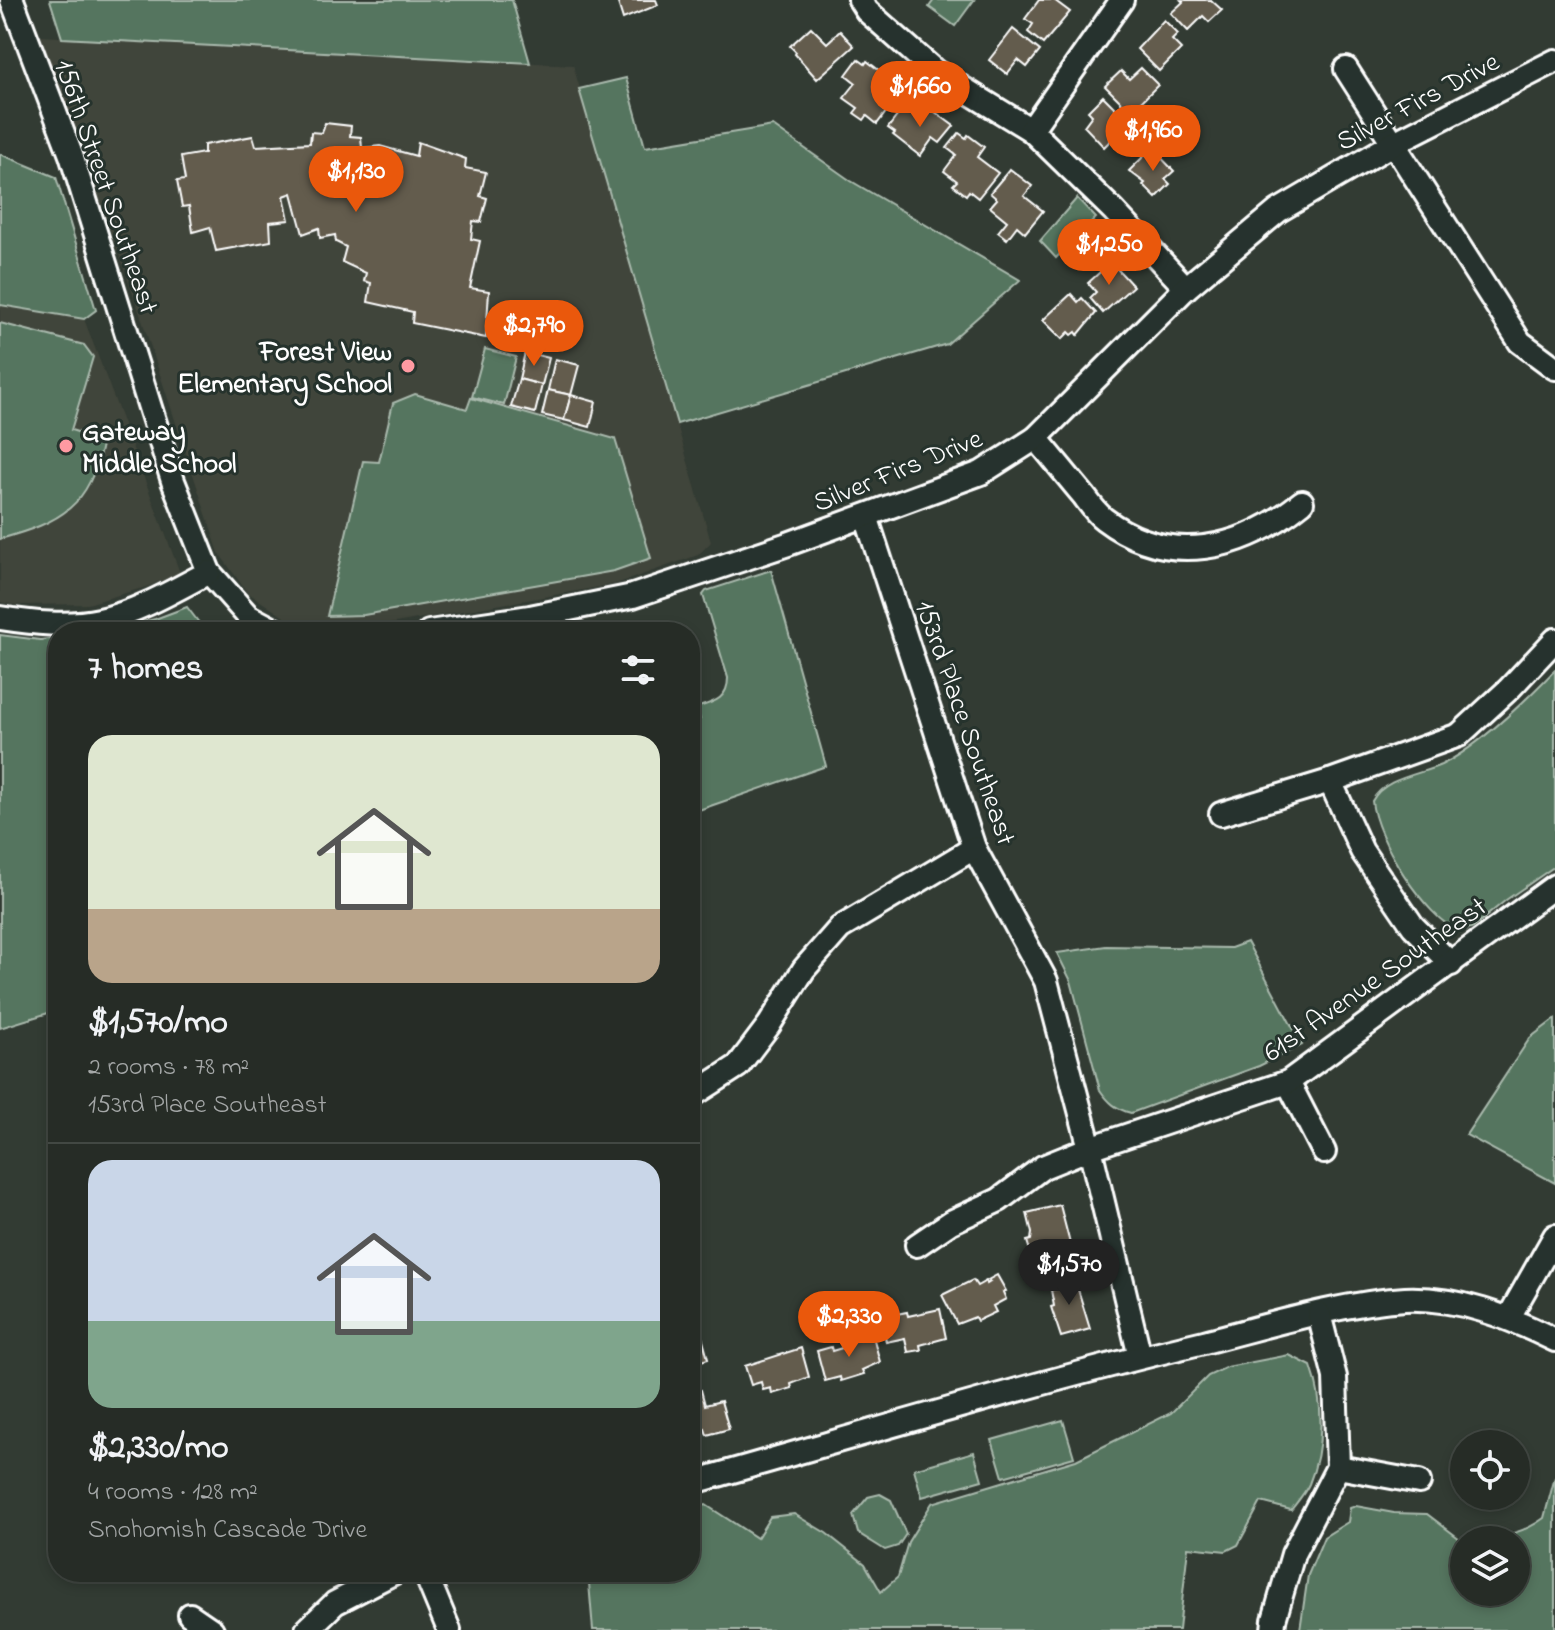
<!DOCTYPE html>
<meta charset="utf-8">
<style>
body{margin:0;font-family:"Indie Flower",sans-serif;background:#323832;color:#f1f3f6;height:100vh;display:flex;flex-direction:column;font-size:30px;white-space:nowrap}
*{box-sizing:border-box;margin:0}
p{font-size:26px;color:#a4a7a7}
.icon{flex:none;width:44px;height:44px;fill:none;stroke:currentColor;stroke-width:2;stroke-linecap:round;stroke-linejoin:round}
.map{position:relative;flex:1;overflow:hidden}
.panel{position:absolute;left:48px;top:622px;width:652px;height:960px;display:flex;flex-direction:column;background:#262c26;border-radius:32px;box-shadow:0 4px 12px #0003,0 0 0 2px #424843}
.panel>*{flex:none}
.buttons{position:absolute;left:1450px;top:1430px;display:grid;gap:16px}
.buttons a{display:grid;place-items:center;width:80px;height:80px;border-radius:50%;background:#262c26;box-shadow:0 4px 12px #0003,0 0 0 2px #424843;font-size:40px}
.price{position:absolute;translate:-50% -68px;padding:0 18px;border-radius:28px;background:#ea580c;color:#fff;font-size:26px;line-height:52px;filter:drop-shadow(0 2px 4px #0008)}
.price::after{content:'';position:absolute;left:50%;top:48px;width:24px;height:18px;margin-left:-12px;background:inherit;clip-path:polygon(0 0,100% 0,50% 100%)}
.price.on{background:#222;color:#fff}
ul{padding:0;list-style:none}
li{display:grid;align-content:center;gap:16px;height:424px;padding:0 40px}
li+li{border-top:2px solid #424843}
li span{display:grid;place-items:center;height:248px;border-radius:24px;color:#555}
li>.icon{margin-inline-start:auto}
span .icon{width:144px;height:144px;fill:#fffc;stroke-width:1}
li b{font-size:34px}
h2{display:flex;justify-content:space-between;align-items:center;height:96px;padding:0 40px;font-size:34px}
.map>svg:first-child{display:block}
.built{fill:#41453b}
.green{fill:#55755e;stroke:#aabaae;stroke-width:2;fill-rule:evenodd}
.building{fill:#645c4d;stroke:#fff;stroke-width:2}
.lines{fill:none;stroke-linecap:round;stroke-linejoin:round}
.minor-casing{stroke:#fff;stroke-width:28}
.minor{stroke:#26332d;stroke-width:22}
.poi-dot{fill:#ff9aa2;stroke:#26332d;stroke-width:3}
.labels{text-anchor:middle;stroke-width:6;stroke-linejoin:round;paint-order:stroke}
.street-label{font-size:28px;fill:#fff;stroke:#26332d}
.poi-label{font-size:28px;font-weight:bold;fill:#fff;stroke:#26332d;text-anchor:end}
</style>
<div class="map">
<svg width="1555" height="1630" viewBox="0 0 1555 1630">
<rect width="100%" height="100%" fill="#323b33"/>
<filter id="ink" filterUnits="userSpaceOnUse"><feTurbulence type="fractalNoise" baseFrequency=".0125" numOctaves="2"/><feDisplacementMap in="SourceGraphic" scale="16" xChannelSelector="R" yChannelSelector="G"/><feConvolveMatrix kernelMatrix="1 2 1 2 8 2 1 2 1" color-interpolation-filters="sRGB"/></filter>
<g filter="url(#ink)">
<g class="built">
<polygon points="41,36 573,65 711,542 698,555 616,584 378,626 327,629 287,619 247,592 219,553 138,308"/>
<polygon points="0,305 84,319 180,573 149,586 88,604 15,605 0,602"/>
</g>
<g class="green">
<polygon points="50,0 512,0 530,63 62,38"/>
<polygon points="934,0 974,0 955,26 929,7"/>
<polygon points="626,78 645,147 773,126 851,181 1020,280 947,344 677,424 579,89"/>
<polygon points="0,154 56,177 96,310 84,319 0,305"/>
<polygon points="1077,198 1096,218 1056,258 1040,241"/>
<path d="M0,323L84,345L93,357L71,430L103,440C90,507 61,522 0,539Z"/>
<polygon points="485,349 516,357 504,405 472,397"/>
<polygon points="415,394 467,409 471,398 615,439 651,558 614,571 364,615 327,616 363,461 379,462 393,403"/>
<path d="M771,570L826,766L690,813V723L700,719L696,708C714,702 728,699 728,678L703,595L706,591Z"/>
<polygon points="187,607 206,632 101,632 155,619"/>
<polygon points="0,635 40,640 58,638 58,1010 0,1028"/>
<path d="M1555,670V866L1506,900L1473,927L1460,932C1425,918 1375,838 1372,801C1384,778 1418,775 1441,765C1477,748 1527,699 1555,670Z"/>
<path d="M1247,942L1302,1045L1259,1066L1131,1113C1116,1109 1109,1103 1100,1090L1071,981L1057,953L1106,946L1231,948Z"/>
<polygon points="1555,1019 1555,1183 1466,1135 1530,1038"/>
<path d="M1289,1355L1311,1366C1324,1402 1324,1448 1309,1484C1305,1493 1297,1502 1291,1510L1261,1502L1238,1545L1226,1551L1188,1547L1179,1630H593L589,1583L585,1572H690V1510L706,1505L757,1538L770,1517L794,1514L826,1533L865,1564L881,1592L898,1577L908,1542L932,1503L1076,1460L1171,1413L1208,1376L1227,1367Z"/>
<polygon points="1063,1420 1074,1457 1003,1477 992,1440"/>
<polygon points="974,1452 982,1480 922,1497 914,1469"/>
<path d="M1555,1477V1630H1300L1308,1575L1324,1537L1348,1522L1350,1508L1356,1506L1394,1513L1427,1514L1460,1539C1493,1537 1517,1538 1544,1518ZM1464,1540H1516V1592H1464Z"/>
<polygon points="880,1494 891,1500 906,1534 898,1546 885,1550 858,1533 853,1515 868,1497"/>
</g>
<g class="building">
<polygon points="617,0 656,0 658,5 623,19"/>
<polygon points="1039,0 1054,0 1070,12 1043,44 1028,32 1033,24 1025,19"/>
<polygon points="1181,0 1211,0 1222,10 1209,22 1203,16 1188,31 1171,13 1183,2"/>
<polygon points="1164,20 1178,34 1172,40 1181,49 1159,71 1137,49"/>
<polygon points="811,27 827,43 840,31 854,46 817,79 795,54 796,52 790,46"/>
<polygon points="1013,29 1040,51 1027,67 1018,60 1007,74 989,60"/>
<polygon points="858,59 865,64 867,61 885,75 877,85 896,99 877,124 867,116 864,120 854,113 858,108 844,98 856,83 846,75"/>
<polygon points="1141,68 1158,85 1131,112 1105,86 1121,71 1129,79"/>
<polygon points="1103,96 1129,122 1104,147 1084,126 1092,115 1088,111"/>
<polygon points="904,107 923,118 931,109 954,126 940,143 933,138 920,156 893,135 895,133 888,128"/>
<polygon points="325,123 351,126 350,136 361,137 362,148 380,146 416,156 418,142 466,159 465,168 486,172 480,196 487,198 481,222 473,221 471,239 480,241 470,288 489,291 486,338 412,323 413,312 368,302 371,283 364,281 366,273 342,262 346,247 336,242 335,235 320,238 319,228 303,234 292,193 284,196 289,220 270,222 271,241 216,251 210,227 193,232 189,206 182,207 177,181 185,180 181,157 204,153 204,145 253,136 256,146 310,143 311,132 322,133"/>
<polygon points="959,133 966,138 968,135 984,147 977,157 998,173 978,198 969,191 966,195 953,185 957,181 944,171 956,155 947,148"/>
<polygon points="1152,148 1174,171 1165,179 1170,184 1156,198 1143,185 1145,183 1129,171"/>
<polygon points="1010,169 1032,186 1024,196 1043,211 1025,233 1017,226 1007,239 998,232 1007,221 990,207 997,199 990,193"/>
<polygon points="1111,262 1133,286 1103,313 1090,298 1096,292 1088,283"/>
<polygon points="1071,294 1078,302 1082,298 1096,313 1078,335 1076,332 1072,335 1069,332 1062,339 1043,320"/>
<polygon points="525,352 549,358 542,385 519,379"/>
<polygon points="555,359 579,365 571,395 548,390"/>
<polygon points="519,379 542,385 535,413 511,407"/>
<polygon points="548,390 571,395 564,420 542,415"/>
<polygon points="571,395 596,402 590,427 564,420"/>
<polygon points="1060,1205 1075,1263 1049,1269 1045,1252 1031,1254 1027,1241 1031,1240 1032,1233 1027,1213"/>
<polygon points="1073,1273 1090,1329 1061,1337 1051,1307 1054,1306 1051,1290 1057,1289 1054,1278"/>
<polygon points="997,1275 1006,1291 1003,1292 1006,1299 993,1306 996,1312 977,1321 975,1317 957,1324 942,1295 973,1280 977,1286 986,1281 987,1284 990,1282 988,1280"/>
<polygon points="940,1309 946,1338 920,1345 921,1350 908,1352 905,1338 886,1342 881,1317 907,1312 908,1316"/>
<polygon points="695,1311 708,1359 690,1364 690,1313"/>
<polygon points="873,1336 880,1362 862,1370 864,1374 841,1381 840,1377 825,1381 817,1351 831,1347 832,1351 842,1348 841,1344"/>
<polygon points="801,1348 809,1377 791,1384 792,1388 772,1394 771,1388 763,1390 761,1382 751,1385 745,1366"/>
<polygon points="701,1390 705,1405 721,1401 729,1429 707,1435 705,1429 691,1433 690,1393"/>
</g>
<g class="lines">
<defs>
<g id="minor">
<polyline points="12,0 71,155 173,481 209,572 248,616 278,632"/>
<polyline points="860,0 867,11 936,72 1031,130 1114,211 1186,288"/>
<polyline points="1346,69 1520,342 1555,368"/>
<polyline points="1031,130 1122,0"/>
<path d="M1036,438C1052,457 1068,477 1084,496C1090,504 1096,513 1104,519C1169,568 1243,550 1302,502"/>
<polyline points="866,516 974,848 1046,981 1090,1148 1140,1357"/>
<path d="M0,618C32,623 68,627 100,620C138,612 175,590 209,572"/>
<polyline points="429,632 530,617 633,596 788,544 981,473 1036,438 1186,288 1278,211 1394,143 1555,61"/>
<polyline points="1330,781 1362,851 1413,926 1451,964"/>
<polyline points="1221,814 1330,781 1459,735 1509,689 1555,640"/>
<polyline points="1288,1082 1324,1152"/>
<polyline points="690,1097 738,1066 769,1025 804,969 840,928 974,848"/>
<polyline points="917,1245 951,1222 999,1200 1043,1167 1090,1148 1288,1082 1555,886"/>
<polyline points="1509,1317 1555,1236"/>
<polyline points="1338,1467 1419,1482"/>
<path d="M690,1483C861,1435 1031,1383 1204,1342C1267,1326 1341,1303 1405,1299C1458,1297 1509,1317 1555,1340"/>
<polyline points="425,1572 449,1630"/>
<polyline points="190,1615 212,1630"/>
<polyline points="307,1630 335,1603 395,1572"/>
<polyline points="1273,1630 1274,1620 1293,1554 1338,1467 1335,1377 1319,1314"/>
</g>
</defs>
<use href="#minor" class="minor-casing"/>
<use href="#minor" class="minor"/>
</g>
</g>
<g class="poi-dot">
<circle cx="408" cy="366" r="8"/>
<circle cx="66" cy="446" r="8"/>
</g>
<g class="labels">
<g class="street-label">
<text transform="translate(1417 100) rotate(-28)" y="10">Silver Firs Drive</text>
<text transform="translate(108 186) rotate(71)" y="10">156th Street Southeast</text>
<text transform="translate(897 469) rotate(-22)" y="10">Silver Firs Drive</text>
<text transform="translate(967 722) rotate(71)" y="10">153rd Place Southeast</text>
<text transform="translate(1374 978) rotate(-35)" y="10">61st Avenue Southeast</text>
</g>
<g class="poi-label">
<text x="392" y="360">Forest View<tspan x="392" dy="32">Elementary School</tspan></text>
<text x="82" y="440" text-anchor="start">Gateway<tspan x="82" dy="32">Middle School</tspan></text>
</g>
</g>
</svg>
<div class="buttons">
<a><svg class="icon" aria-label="locate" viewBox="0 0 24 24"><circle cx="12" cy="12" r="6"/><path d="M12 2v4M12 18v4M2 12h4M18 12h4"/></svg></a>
<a><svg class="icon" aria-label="layers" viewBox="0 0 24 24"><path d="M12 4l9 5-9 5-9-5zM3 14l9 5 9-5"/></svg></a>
</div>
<b class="price" style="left:920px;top:129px">$1,660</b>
<b class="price" style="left:1153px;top:173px">$1,960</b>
<b class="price" style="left:356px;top:214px">$1,130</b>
<b class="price" style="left:1109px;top:287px">$1,250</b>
<b class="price" style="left:534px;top:368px">$2,790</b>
<b class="price on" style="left:1069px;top:1307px">$1,570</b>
<b class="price" style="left:849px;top:1359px">$2,330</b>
<section class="panel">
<h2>7 homes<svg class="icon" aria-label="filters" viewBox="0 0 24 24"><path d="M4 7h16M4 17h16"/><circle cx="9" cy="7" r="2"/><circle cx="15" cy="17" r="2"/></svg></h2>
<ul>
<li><span style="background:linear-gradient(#dfe7d0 70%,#b9a48a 0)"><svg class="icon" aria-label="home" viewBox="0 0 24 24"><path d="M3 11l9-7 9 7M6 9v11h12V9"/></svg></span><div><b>$1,570/mo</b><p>2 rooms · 78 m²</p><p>153rd Place Southeast</p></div></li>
<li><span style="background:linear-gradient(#c9d6e8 65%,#7fa58c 0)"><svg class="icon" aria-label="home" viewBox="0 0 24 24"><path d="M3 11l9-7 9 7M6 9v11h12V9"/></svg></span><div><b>$2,330/mo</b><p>4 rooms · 128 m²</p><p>Snohomish Cascade Drive</p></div></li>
</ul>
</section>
</div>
